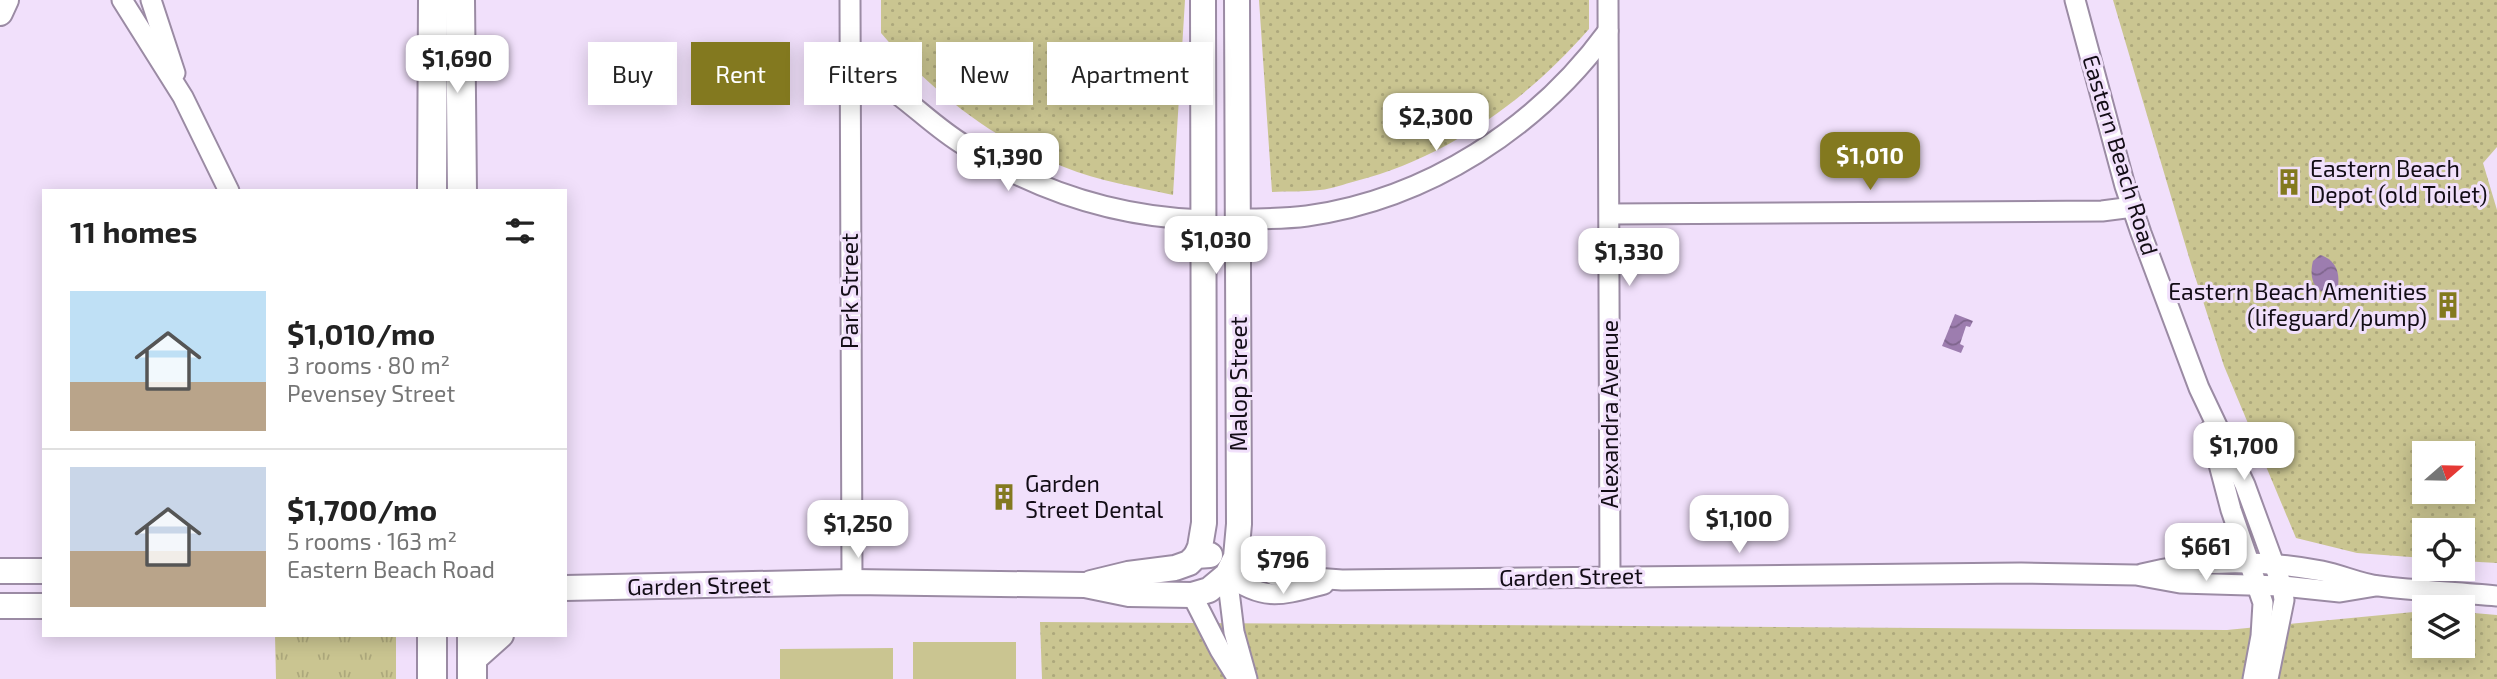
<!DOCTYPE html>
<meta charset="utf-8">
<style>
body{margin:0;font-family:"Exo 2",sans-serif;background:#f6f6f6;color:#222;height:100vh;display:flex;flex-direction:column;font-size:26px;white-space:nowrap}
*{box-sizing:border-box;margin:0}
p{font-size:23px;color:#767676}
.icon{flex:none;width:38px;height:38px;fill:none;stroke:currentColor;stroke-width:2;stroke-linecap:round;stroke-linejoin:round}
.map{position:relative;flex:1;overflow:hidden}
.drawer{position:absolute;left:42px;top:189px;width:525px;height:448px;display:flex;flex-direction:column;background:#fff;border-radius:0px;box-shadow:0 4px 18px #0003}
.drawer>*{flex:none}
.top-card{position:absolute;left:588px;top:42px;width:665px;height:63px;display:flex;gap:14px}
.needle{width:46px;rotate:70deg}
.controls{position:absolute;left:2412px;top:441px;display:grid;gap:14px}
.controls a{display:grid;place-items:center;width:63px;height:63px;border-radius:0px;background:#fff;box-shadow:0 4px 18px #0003;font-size:35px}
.price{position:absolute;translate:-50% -60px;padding:0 16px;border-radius:14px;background:#fff;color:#222;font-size:23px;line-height:46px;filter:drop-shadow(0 2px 4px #0008)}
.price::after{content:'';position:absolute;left:50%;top:42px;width:21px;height:16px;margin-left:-10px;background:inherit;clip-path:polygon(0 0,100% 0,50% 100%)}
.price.current{background:#83791f;color:#fff}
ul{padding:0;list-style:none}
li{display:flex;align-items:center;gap:21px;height:175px;padding:0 28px}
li+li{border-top:2px solid #e0e0e0}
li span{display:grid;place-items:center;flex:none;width:196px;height:140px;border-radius:0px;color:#555}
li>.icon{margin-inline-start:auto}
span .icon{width:84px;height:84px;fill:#fffc;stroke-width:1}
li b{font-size:30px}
h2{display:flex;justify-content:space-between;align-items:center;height:84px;padding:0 28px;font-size:30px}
.chip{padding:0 24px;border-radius:0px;background:#fff;box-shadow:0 4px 18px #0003;font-size:24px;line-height:63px}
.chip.current{background:#83791f;color:#fff}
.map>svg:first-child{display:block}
.grass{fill:url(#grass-tufts)}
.park{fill:url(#park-dots);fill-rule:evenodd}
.pitch{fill:#cac591}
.water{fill:url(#water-waves)}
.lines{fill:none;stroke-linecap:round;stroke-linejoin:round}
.minor-casing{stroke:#9b8ba4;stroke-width:23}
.tertiary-casing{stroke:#9b8ba4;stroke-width:28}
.secondary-casing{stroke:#9b8ba4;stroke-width:32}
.minor{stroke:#fff;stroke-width:19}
.tertiary{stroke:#fff;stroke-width:24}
.secondary{stroke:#fff;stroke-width:28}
.labels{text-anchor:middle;stroke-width:6;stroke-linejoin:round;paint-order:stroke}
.street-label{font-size:23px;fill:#130d16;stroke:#f1e0fb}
.poi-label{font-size:23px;fill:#130d16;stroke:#f1e0fb;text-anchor:start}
</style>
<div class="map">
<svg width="2497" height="679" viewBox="0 0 2497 679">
<defs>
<pattern id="grass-tufts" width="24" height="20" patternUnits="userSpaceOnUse" patternTransform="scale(1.75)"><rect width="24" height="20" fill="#cac591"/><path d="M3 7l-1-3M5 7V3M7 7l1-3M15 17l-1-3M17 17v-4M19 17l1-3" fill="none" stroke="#ada87c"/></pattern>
<pattern id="park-dots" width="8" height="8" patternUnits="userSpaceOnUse" patternTransform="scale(1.75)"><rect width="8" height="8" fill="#cac591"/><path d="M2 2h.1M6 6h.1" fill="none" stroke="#ada87c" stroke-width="1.8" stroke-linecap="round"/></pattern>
<pattern id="water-waves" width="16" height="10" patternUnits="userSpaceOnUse" patternTransform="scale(1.75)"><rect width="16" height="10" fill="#9d7daf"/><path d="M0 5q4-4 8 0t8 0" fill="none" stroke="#7f658d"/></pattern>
</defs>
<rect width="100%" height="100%" fill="#f1e0fb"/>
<polygon class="grass" points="275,635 396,635 396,679 276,679"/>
<g class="park">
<path d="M881,0H1185L1173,195C1136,187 1099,181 1064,167C993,140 931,91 881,33Z"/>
<path d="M1259,0H1589V29C1527,100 1448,157 1356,181C1344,184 1332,189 1320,190C1304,192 1287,191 1272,192Z"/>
<path d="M2113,0H2497V147L2483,163L2497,210V563L2462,561V530H2424V558L2357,553L2296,538L2224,366L2191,264ZM2424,453H2462V492H2424Z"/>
<polygon points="2424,611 2424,646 2462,646 2462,612 2497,615 2497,679 1042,679 1040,622 2227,630"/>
</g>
<g class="pitch">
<rect x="913" y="642" width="103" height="37"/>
<polygon points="893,648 893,679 780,679 780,649"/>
</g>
<g class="water">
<path d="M2320,255C2335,259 2340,272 2338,286L2330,293C2313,293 2309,276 2313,261Z"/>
<polygon points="1955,314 1973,321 1970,327 1966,326 1960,344 1964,346 1961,353 1942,346"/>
</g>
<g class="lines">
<defs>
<g id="minor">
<polyline points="122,0 183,97 229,191"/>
<polyline points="151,0 175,73"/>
<polyline points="850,0 852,582"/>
<polyline points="1608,0 1610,577"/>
<polyline points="2075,0 2125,186 2141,233 2199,388 2245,485 2282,586 2284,600 2268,679"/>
<path d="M850,64C865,73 881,82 896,93C919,110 939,130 964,145C1036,191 1117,217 1203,220"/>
<polyline points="1610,214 2102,211 2133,207"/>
<path d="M1238,219C1261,219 1284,219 1307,216C1428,199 1537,128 1608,31"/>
<polyline points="2210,430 2231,510 2263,603 2261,636 2253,679"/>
<polyline points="1236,557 1274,575 1342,580 2021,573 2136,575 2180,583 2282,586 2340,592 2376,586"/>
<path d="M2142,574C2201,559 2262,560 2322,571C2342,575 2360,584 2379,586C2418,591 2458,592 2497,596"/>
<path d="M1227,575C1265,602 1281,595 1324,584"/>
<polyline points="1227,575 1234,632 1247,679"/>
<polyline points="1192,595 1220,650 1238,679"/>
</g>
<g id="tertiary">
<polyline points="0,13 6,0"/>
<polyline points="1196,556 1200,547 1204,523 1203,0"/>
<polyline points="0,571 44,571"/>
<polyline points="1091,583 1128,574 1175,568 1189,563 1196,556 1210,555"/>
<polyline points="565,588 852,582 1085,585 1129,594 1192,595 1209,590 1227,575 1236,557 1239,524 1237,0"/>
<polyline points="0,606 44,606"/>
<polyline points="473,660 501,635"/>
</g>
<g id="secondary">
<polyline points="460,0 462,191"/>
<polyline points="432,191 433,0"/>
<polyline points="472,635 472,679"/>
<polyline points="432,679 432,635"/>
</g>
</defs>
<use href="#minor" class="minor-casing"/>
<use href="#tertiary" class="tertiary-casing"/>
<use href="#secondary" class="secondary-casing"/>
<use href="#minor" class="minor"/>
<use href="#tertiary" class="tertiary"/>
<use href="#secondary" class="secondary"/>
</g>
<defs>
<symbol id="building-bare" viewBox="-9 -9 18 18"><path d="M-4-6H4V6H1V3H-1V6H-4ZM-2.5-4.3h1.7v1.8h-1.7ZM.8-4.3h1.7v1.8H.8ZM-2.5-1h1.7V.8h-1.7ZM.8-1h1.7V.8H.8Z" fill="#83791f" stroke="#f1e0fb" stroke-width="2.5" paint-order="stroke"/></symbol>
</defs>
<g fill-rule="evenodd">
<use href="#building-bare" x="2270" y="163" width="38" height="38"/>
<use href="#building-bare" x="2429" y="286" width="38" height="38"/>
<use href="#building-bare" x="985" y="478" width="38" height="38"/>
</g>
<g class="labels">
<g class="street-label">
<text transform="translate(2120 155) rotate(73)" y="8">Eastern Beach Road</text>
<text transform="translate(850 291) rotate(-90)" y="8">Park Street</text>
<text transform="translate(1239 384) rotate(-90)" y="8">Malop Street</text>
<text transform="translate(1610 414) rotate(-90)" y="8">Alexandra Avenue</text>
<text transform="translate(1571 577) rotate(-1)" y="8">Garden Street</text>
<text transform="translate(699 586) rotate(-1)" y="8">Garden Street</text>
</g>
<g class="poi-label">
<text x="2310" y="177">Eastern Beach<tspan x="2310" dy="26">Depot (old Toilet)</tspan></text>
<text x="2427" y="300" text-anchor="end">Eastern Beach Amenities<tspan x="2427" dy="26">(lifeguard/pump)</tspan></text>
<text x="1025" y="492">Garden<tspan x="1025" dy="26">Street Dental</tspan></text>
</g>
</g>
</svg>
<div class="controls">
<a><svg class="needle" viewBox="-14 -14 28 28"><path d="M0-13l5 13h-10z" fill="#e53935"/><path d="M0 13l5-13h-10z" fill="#767676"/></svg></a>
<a><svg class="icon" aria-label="locate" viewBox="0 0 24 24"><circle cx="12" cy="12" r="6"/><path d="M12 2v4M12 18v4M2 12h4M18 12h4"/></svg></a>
<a><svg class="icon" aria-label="layers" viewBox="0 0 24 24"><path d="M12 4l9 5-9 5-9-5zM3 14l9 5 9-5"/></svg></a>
</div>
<b class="price" style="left:457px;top:95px">$1,690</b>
<b class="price" style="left:1436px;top:153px">$2,300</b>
<b class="price current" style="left:1870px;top:192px">$1,010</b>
<b class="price" style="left:1008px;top:193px">$1,390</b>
<b class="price" style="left:1216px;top:276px">$1,030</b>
<b class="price" style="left:1629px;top:288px">$1,330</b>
<b class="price" style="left:2244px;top:482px">$1,700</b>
<b class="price" style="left:1739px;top:555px">$1,100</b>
<b class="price" style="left:858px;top:560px">$1,250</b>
<b class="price" style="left:2206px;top:583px">$661</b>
<b class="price" style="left:1283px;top:596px">$796</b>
<div class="top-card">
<a class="chip">Buy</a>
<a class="chip current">Rent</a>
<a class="chip">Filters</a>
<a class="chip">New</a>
<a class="chip">Apartment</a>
</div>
<section class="drawer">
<h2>11 homes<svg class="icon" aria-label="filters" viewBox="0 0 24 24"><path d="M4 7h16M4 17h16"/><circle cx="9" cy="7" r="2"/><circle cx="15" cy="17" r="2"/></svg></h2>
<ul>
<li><span style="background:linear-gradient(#bfe0f5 65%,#b9a48a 0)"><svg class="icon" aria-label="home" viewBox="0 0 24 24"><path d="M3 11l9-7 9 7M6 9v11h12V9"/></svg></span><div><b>$1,010/mo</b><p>3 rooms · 80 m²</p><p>Pevensey Street</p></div></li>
<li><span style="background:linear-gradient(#c9d6e8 60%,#b9a48a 0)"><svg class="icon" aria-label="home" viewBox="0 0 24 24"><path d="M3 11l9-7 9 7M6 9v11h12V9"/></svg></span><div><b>$1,700/mo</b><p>5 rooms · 163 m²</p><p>Eastern Beach Road</p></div></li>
</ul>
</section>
</div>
